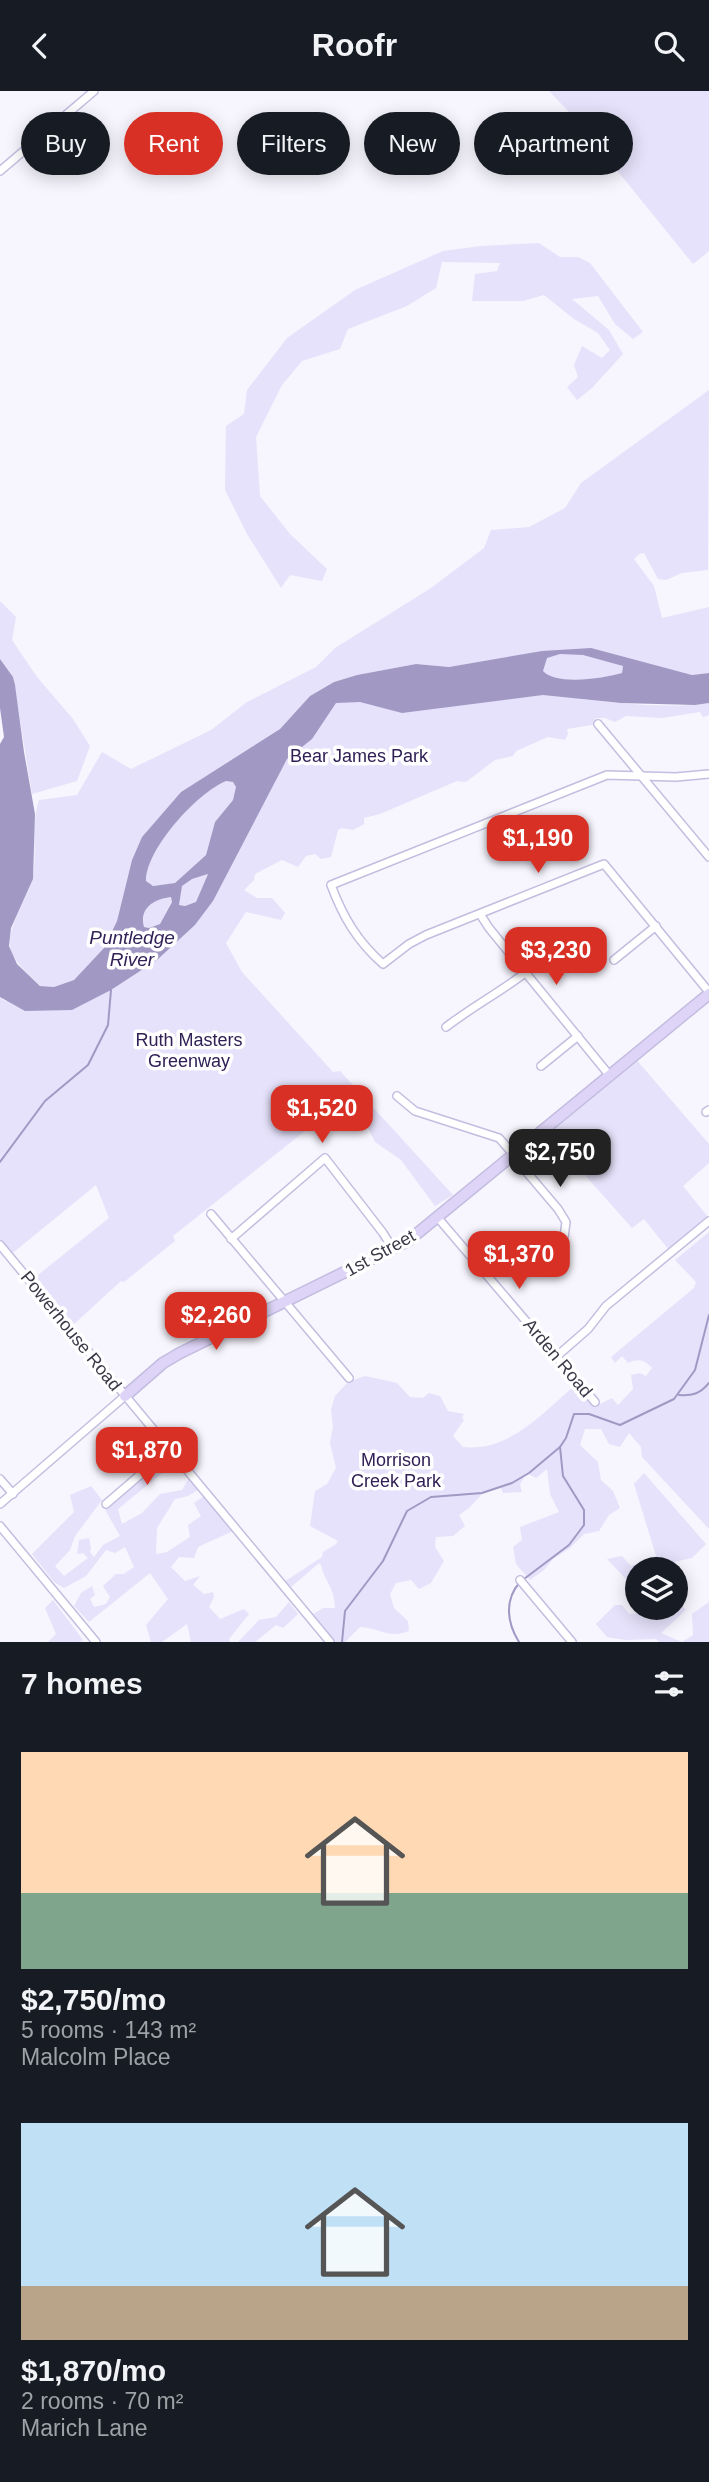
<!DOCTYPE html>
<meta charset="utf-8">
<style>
body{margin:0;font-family:Arial,sans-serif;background:#20242c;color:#f1f3f6;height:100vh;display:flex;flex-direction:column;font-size:26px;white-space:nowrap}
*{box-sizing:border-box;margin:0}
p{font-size:23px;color:#9ea1a6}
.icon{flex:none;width:38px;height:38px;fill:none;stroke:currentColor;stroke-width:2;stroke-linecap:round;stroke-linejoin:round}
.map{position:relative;height:1551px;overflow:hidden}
.side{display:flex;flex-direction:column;background:#171b24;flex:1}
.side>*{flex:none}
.guide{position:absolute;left:21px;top:21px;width:668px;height:63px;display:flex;gap:14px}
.fabs{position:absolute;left:625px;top:1466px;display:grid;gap:14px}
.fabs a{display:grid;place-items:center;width:63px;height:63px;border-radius:50%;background:#171b24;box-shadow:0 4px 18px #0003;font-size:35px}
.price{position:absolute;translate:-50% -60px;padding:0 16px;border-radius:14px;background:#d93025;color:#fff;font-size:23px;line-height:46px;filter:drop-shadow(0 2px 4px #0008)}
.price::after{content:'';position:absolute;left:50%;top:42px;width:21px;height:16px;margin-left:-10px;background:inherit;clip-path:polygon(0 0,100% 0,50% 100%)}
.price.selected{background:#222;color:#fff}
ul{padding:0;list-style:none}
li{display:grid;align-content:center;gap:14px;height:371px;padding:0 21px}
li span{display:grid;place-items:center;height:217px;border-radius:0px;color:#555}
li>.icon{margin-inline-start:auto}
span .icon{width:126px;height:126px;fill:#fffc;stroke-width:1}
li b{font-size:30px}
h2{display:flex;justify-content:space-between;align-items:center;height:84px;padding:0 21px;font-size:30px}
.tag{padding:0 24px;border-radius:32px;background:#171b24;box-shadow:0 4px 18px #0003;font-size:24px;line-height:63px}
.tag.selected{background:#d93025;color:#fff}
header{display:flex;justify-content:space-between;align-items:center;height:91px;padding:0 21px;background:#171b24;font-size:32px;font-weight:800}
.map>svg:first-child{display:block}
.green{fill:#e6e2fb}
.water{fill:#a199c4;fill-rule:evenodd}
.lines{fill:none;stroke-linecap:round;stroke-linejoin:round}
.stream{stroke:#a199c4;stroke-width:2}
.street-casing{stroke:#c3bde0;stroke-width:10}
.secondary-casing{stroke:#c3bde0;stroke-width:13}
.street{stroke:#fff;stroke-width:7}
.secondary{stroke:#ded4f7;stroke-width:10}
.labels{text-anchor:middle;stroke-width:7;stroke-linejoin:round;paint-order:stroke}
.park-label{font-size:18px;fill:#302055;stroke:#fff}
.street-label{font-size:18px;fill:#3b3847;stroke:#fff}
.water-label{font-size:19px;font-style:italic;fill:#322258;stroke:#fff}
</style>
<header><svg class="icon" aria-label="back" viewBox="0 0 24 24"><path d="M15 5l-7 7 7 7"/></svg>Roofr<svg class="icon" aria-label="search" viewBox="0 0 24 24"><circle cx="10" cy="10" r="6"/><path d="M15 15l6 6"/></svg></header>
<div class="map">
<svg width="709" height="1551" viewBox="0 0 709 1551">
<rect width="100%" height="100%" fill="#f7f5fd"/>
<g class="green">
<polygon points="549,0 709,0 709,160 693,173 573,25"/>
<polygon points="539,152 560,166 578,166 590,172 643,241 633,248 615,233 598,205 572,208 609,239 623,263 592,297 577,309 567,296 578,286 574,274 582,255 602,267 610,259 598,242 574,228 544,204 523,210 472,210 475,183 497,180 500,172 442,171 436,197 407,215 348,238 340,258 302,270 282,294 256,346 260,405 290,443 327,478 322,490 290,484 281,497 247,443 225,399 226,335 244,323 247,299 287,247 355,199 443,160 481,155"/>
<path d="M709,299L708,479L682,482L666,489L658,488L644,462L639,463L634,468L654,495L662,527L709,516V582L692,584L630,569L623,575L622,582C605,587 566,593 549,585C540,581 530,571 522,564L449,576L416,573L357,584L334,591L310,605L280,638L181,701L142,746L132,769L117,830L104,857L74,889L54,896L41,895C5,862 2,856 23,811C26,803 32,794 33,785C37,759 31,734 39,709L77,704L102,661L131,678L211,639L247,611L316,576L335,557L431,497L484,457L491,439L529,436L565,417L581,392Z"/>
<polygon points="0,510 16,526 12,549 37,586 73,628 90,655 77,690 32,703 13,586 0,568"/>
<path d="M577,603L580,608C622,612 667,618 709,612V624L703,626L700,621L662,627L626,625L615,631L605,627H595L598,633L567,638L568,643L565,649L548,646L516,660L513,665L495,669L466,691L457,690L380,723L364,727V733L353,739L342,737L338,739L331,766L321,768L315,763L306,765L298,776L282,769L255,783L254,789L244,799L257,807H272L285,822L281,829L246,821L226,852L242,881L333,981L340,980L453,1104L435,1115L401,1069L375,1051L364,1029L353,1037L334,1017L173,1145L175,1150L124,1191L121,1190L73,1234L33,1188L109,1127L96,1094L9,1165L0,1154V906L5,910L111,899L157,869L195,834L213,810L275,672L326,615L343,606Z"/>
<path d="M226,690L233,691L237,696L233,709L215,731L206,764L175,792L153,795L145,790C147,757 196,703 226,690Z"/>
<polygon points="208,783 196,812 185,815 179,814 181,795 192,788"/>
<path d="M171,806L172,810L160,833L149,837L144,836C140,816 154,808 171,806Z"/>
<polygon points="634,966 709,1053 709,1072 683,1095 708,1126 669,1159 644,1128 632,1137 545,1039"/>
<path d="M709,1141V1438L642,1366L641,1356L629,1342L620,1356L609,1353L601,1338H585L580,1354L598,1371L601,1389L613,1400L620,1417L609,1424L599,1440L584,1443L570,1457L553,1468L544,1479L530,1489L516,1473L513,1456L522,1449L520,1436L559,1421L550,1403L547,1378L536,1387L526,1382L520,1394L522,1401L503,1402L500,1395L483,1402L469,1417L459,1424L465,1435L453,1445L436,1446L435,1456L444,1470L431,1492L419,1498L411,1489L396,1492L390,1503L394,1517L408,1530L409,1540C389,1548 380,1537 360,1536L345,1551H335L312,1524L323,1517H335C334,1494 324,1490 321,1474L319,1472L290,1497L284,1491L322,1466L323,1461L336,1453L338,1450L310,1435L315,1400L327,1393L336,1377L330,1352L333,1336L331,1318L335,1305L348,1291L365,1285L397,1292L410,1306L423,1307L429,1302L440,1305L448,1320L464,1323L462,1327L464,1329L453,1345L463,1356C508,1361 541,1324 573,1296L592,1314H598L612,1307L618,1314L633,1298L631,1284L640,1282L646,1285L652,1277C645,1269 638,1267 628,1272L622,1265L615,1272L611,1266L694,1197L696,1191L675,1169Z"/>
<polygon points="168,1363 181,1375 161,1383 118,1418 122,1433 142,1422 160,1403 182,1399 189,1387 198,1399 188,1405 175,1408 157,1437 156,1463 167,1461 190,1446 188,1434 201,1425 194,1412 204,1405 233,1440 198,1456 194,1467 179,1466 171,1476 185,1490 200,1485 193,1494 204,1503 213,1501 214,1506 209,1516 220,1528 244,1518 249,1523 229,1548 230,1551 191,1551 187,1533 162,1551 151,1551 146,1534 168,1508 150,1482 89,1531 74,1515 81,1502 92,1495 95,1504 90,1508 94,1516 106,1513 110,1506 103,1495 116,1483 124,1483 134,1476 125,1456 115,1462 106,1459 86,1485 64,1497 54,1491 32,1463 74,1421 70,1404 91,1395 102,1409 75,1445 70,1459 55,1475 64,1485 88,1467 83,1462 77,1463 79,1449 89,1447 91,1457 90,1461 94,1466 103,1454 120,1445 103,1415"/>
<polygon points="644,1382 706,1453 692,1467 674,1471 670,1479 637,1479 637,1500 607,1468 622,1465 631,1475 656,1465 634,1393"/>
<path d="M677,1508L686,1519L661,1542L682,1551L693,1544L692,1523L709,1511V1551H659L656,1548L626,1549L607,1546L596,1533L615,1514H622L629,1523C645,1522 659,1517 676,1517Z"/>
<polygon points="53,1509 83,1549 80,1551 48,1551 56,1543 45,1517"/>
<polygon points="289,1511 298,1523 283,1537 276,1534 255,1551 238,1551 259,1529 276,1526"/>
</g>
<path class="water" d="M591,557L692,584L709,582V612L695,614L621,612L543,604L402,622L360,611L336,612L312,648L287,668L213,810L195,834L157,869L111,899L72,919L25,920L0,906V653L4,646L0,617V568L13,586L15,594L24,661L35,723L33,788L11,837L9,855L17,873L40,895L54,896L74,889L104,857L117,830L132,769L142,746L181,701L280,638L310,605L334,591L357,584L416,573L449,576L542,560ZM560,563L583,564L623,575L622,582C605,587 556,595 543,580L547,567ZM226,690L233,691L236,696L233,709L215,731L206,764L175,792L153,795L146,790C146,758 197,702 226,690ZM208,783L196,811L185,815L179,814L182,795L192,788ZM171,806L172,811L160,833L149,837L144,836C139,817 154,808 171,806Z"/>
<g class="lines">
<g class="stream">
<polyline points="0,1071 45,1010 88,974 108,934 111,899"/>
<path d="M679,1304C692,1305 700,1303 709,1292"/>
<polyline points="524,1488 569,1454 584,1434 584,1419 563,1385 560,1356"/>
<polyline points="342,1551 345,1520 383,1470 407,1420 431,1406 482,1402 512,1392 529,1382 560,1356 566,1347 574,1323 589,1323 620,1334 674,1308 695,1279 709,1224"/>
<path d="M519,1551C507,1532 504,1509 520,1491"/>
</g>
<defs>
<g id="street">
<polyline points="0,80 94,0"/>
<polyline points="598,633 709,766"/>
<path d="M709,683L676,686L607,684L331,794C343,826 357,850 383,873L409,853L426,844L604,773L709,901"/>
<polyline points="480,823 489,837 610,985"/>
<polyline points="614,869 656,835"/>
<path d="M446,936C472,916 500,901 525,882"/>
<polyline points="541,975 578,945"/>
<polyline points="397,1005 415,1020 499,1047 514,1064"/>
<polyline points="706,1021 709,1019"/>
<polyline points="513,1065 558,1118 566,1131 564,1146"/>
<polyline points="211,1123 349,1287"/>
<polyline points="438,1127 595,1311"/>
<polyline points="231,1148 325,1067 383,1142 393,1158"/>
<polyline points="0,1154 330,1551"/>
<polyline points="557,1265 588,1238 606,1215 709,1130"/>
<polyline points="0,1388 13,1403"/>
<polyline points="0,1413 125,1305"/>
<polyline points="106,1413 170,1358"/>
<polyline points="0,1435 96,1551"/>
<polyline points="520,1489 572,1551"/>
</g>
<polyline id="secondary" points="125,1305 163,1272 180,1262 408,1150 709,903"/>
</defs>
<use href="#street" class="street-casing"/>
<use href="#secondary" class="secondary-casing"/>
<use href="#street" class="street"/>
<use href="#secondary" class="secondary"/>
</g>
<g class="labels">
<g class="park-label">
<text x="359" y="671">Bear James Park</text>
<text x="189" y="955">Ruth Masters<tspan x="189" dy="21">Greenway</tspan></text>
<text x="396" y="1375">Morrison<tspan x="396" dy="21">Creek Park</tspan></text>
</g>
<g class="street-label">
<text transform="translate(380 1162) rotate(-29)" y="6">1st Street</text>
<text transform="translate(71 1240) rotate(51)" y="6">Powerhouse Road</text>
<text transform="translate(558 1267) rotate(50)" y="6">Arden Road</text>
</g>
<g class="water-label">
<text x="132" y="853">Puntledge<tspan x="132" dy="22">River</tspan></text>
</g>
</g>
</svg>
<div class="fabs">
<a><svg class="icon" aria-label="layers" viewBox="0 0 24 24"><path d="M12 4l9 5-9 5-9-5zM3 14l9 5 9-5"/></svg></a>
</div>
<b class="price" style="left:538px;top:784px">$1,190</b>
<b class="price" style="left:556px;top:896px">$3,230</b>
<b class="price" style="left:322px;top:1054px">$1,520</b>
<b class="price selected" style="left:560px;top:1098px">$2,750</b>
<b class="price" style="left:519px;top:1200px">$1,370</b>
<b class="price" style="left:216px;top:1261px">$2,260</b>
<b class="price" style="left:147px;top:1396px">$1,870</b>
<div class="guide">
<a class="tag">Buy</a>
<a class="tag selected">Rent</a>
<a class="tag">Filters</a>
<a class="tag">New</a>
<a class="tag">Apartment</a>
</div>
</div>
<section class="side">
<h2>7 homes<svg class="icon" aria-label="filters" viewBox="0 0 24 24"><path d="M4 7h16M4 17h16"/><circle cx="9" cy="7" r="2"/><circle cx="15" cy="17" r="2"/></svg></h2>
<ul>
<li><span style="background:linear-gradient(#ffd9b3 65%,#7fa58c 0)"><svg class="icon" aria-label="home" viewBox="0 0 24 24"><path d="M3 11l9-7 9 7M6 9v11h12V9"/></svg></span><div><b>$2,750/mo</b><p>5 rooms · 143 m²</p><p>Malcolm Place</p></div></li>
<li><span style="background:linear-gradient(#bfe0f5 75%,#b9a48a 0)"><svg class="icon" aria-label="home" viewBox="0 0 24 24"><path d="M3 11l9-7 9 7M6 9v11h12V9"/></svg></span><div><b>$1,870/mo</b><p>2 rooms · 70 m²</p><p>Marich Lane</p></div></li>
</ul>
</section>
